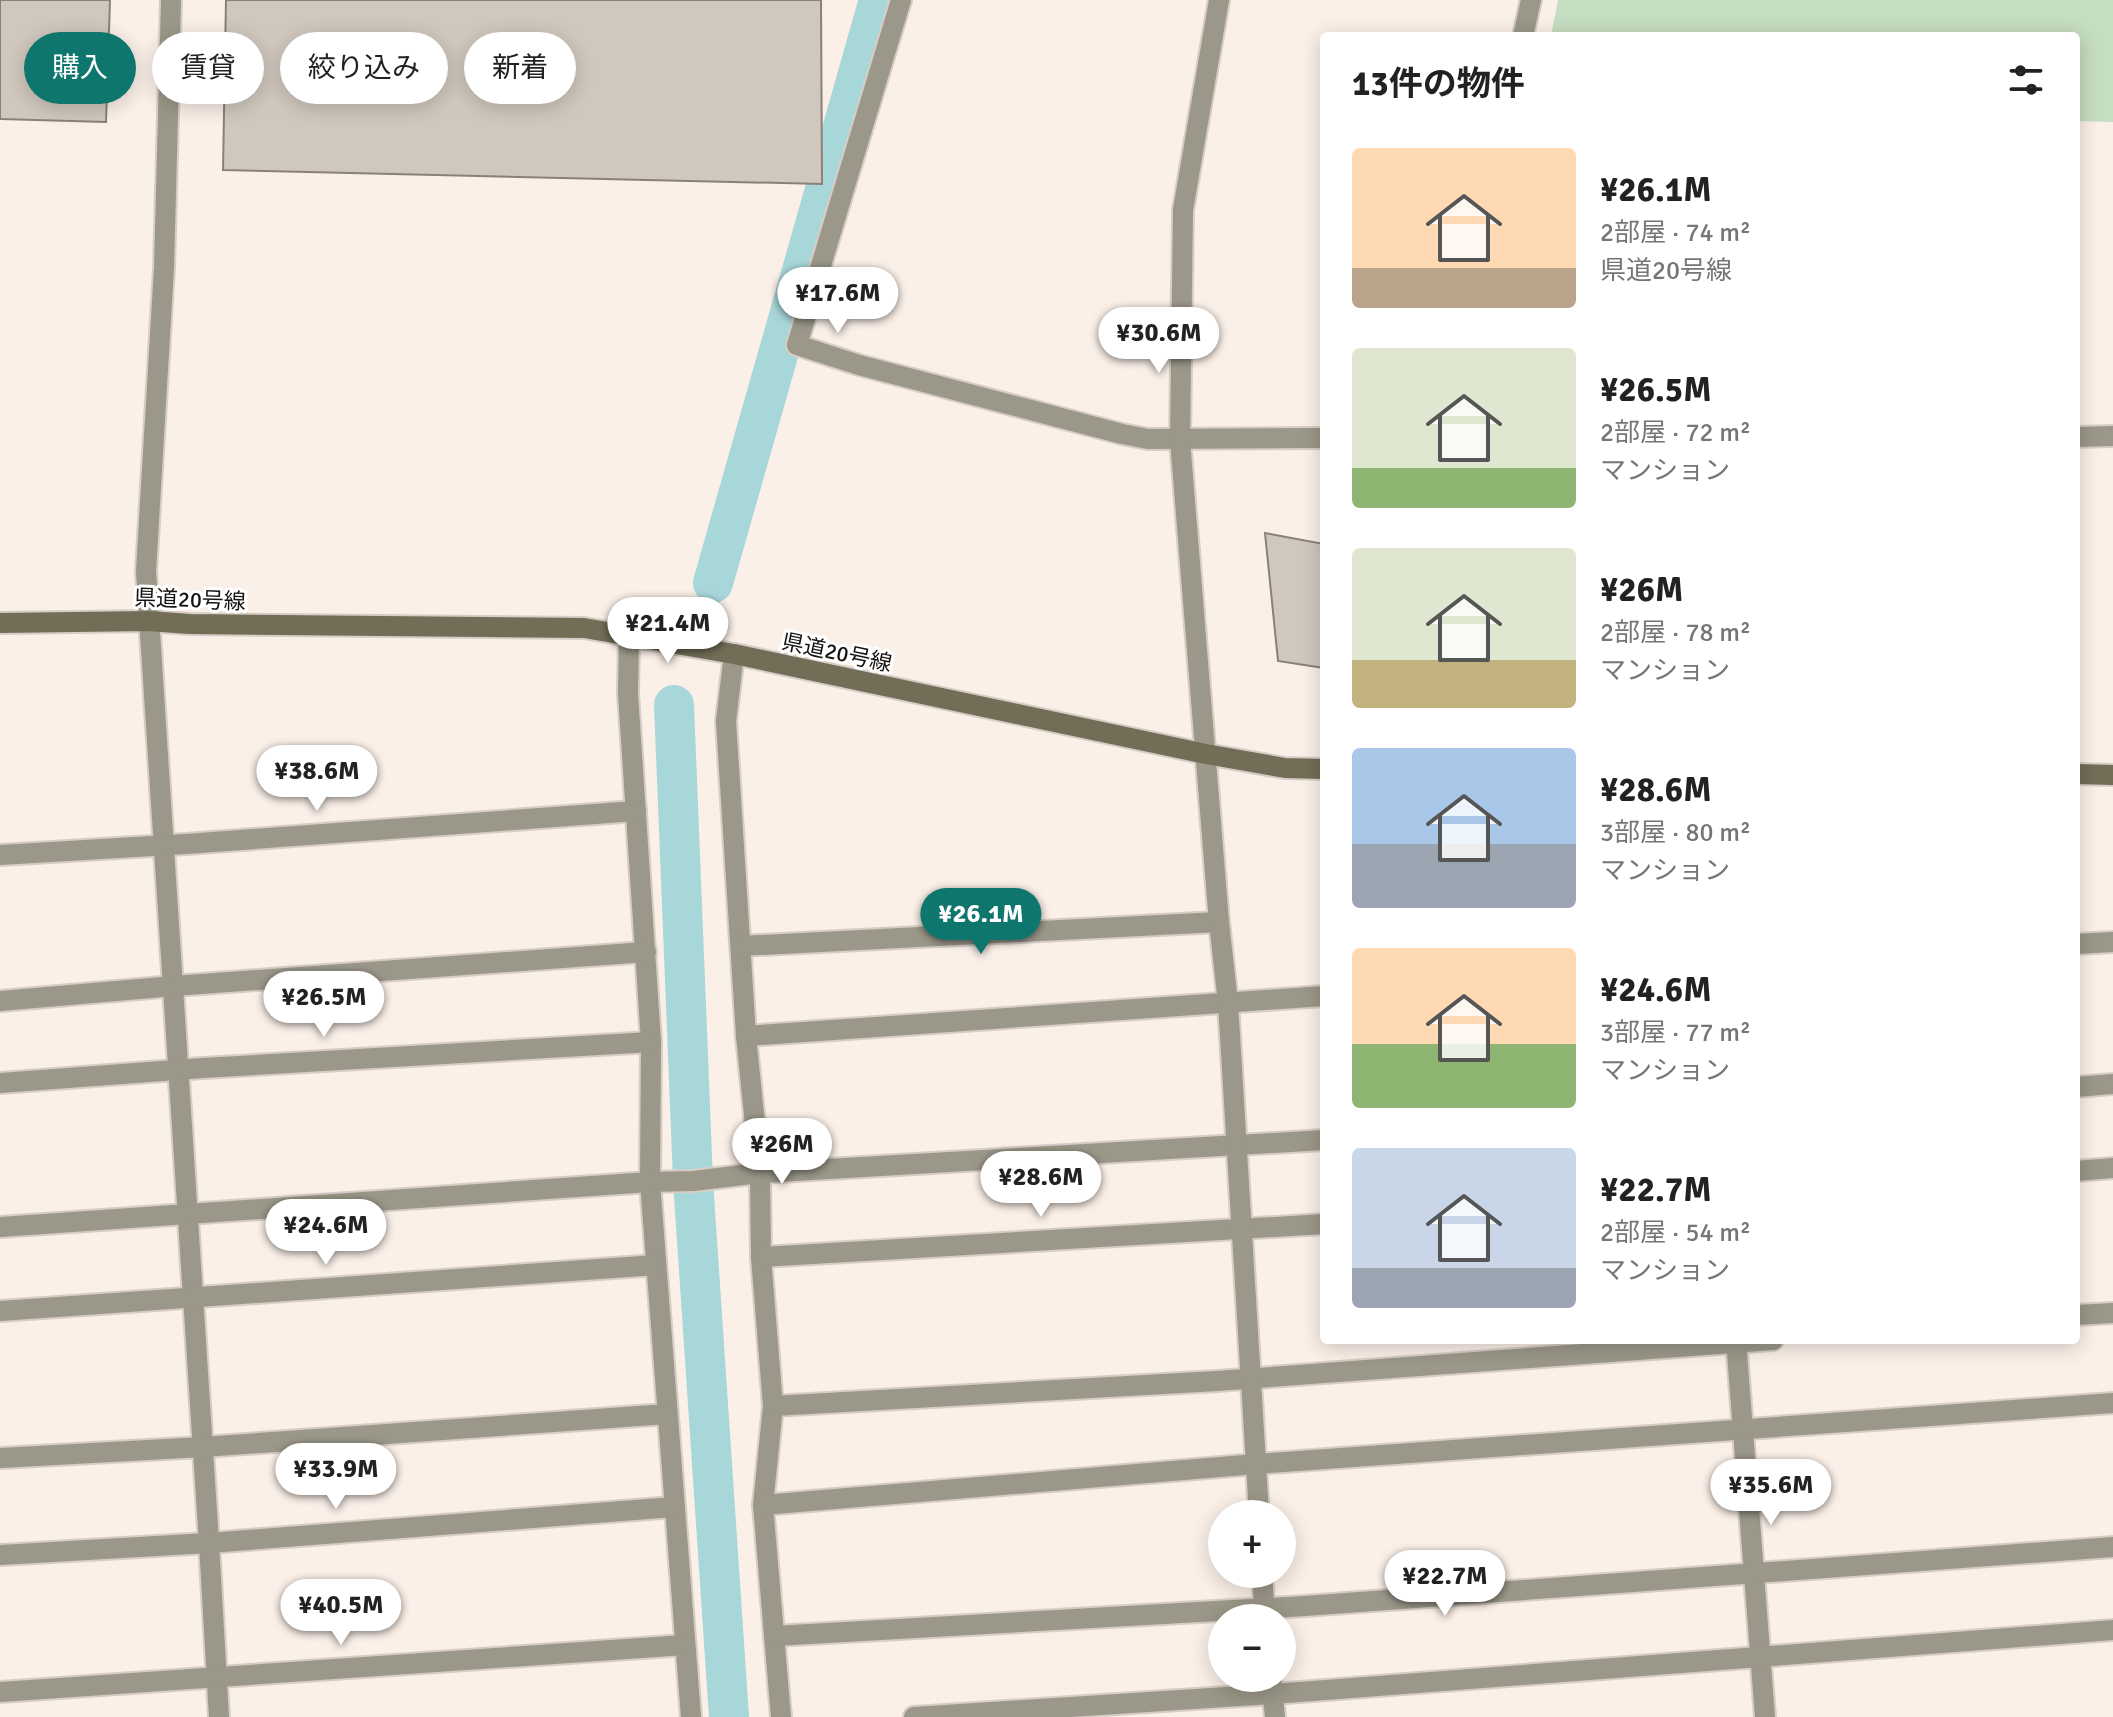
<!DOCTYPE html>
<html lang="ja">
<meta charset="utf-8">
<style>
body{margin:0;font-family:Signika,"Noto Sans JP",sans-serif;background:#f2f2f2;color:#222;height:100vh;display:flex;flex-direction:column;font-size:30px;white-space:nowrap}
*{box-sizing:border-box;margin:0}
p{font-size:26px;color:#767676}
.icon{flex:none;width:44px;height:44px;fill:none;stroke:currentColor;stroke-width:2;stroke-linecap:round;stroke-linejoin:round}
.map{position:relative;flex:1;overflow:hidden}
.details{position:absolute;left:1320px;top:32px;width:760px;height:1312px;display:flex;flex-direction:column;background:#fff;border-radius:8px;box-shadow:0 4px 20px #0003}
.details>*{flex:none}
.guide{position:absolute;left:24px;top:32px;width:760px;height:72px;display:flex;gap:16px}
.buttons{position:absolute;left:1208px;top:1500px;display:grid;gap:16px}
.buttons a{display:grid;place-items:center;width:88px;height:88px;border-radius:50%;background:#fff;box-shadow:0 4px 20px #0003;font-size:40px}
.price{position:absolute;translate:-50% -68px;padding:0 18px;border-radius:28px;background:#fff;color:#222;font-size:26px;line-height:52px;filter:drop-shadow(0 2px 4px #0008)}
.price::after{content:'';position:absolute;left:50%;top:48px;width:24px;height:18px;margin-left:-12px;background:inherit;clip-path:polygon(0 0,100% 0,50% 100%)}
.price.selected{background:#0f766e;color:#fff}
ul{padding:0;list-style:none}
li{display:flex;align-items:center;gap:24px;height:200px;padding:0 32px}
li span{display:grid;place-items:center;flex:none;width:224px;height:160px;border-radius:8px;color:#555}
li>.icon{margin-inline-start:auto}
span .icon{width:96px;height:96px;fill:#fffc;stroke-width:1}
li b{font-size:34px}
h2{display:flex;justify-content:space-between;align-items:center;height:96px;padding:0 32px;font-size:34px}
.pill{padding:0 28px;border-radius:36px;background:#fff;box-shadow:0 4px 20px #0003;font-size:28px;line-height:72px}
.pill.selected{background:#0f766e;color:#fff}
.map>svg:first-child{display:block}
.green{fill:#c5ddc1}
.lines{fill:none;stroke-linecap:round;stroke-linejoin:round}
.canal{stroke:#a8d7da;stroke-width:40}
.building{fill:#d0c8be;stroke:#898179;stroke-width:2}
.minor-casing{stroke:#d7cdc6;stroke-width:24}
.tertiary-casing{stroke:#d7cdc6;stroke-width:24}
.secondary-casing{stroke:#d7cdc6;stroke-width:24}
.minor{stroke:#9b9889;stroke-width:20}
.tertiary{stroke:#9b9889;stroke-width:20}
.secondary{stroke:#716d57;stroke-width:20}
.labels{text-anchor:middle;stroke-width:6;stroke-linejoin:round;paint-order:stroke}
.street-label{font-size:22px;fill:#171311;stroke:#fff}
</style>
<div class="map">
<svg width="2113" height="1717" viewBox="0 0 2113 1717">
<rect width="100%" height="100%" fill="#fbf0e8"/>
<polygon class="green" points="1558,0 2113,0 2113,122 2076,121 2076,36 1551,36"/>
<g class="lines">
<g class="canal">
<polyline points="713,583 879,0"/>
<polyline points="674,705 693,1181 729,1717"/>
</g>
</g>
<g class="building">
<polygon points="0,0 110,0 106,122 0,119"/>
<polygon points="226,0 821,0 822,184 223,170"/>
<polygon points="1265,533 1324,544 1324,668 1278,661"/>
</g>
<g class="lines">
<defs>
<g id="minor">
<polyline points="171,0 164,268 146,571 209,1543 219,1717"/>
<polyline points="901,0 797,345 859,365 1122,434 1148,439 1324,438"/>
<polyline points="1523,36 1531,0"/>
<polyline points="2076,437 2113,436"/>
<polyline points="629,636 628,694 651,1042 650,1182 691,1717"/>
<polyline points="734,654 726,721 746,1036 760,1173 761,1257 773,1406 763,1505 781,1717"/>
<polyline points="0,855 186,844 636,811"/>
<polyline points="2076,944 2113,942"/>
<polyline points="741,946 1219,922"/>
<polyline points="0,1001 174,986 646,952"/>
<polyline points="746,1036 1324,996"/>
<polyline points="0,1083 203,1068 651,1042"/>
<polyline points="2076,1087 2113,1084"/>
<polyline points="2076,1171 2113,1168"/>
<polyline points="0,1227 650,1182 693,1181 760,1173 1324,1140"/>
<polyline points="761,1257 1324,1224"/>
<polyline points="0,1311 656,1265"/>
<polyline points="2076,1315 2113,1313"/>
<polyline points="1736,1340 1765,1717"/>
<polyline points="773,1406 1217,1381 1773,1340"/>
<polyline points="0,1458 203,1447 667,1414"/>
<polyline points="763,1505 1256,1464 2113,1403"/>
<polyline points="0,1555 209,1543 674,1507"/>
<polyline points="774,1636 1305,1606 2113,1547"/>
<polyline points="0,1692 685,1645"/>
<polyline points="914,1717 1273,1694 2113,1630"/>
</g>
<g id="tertiary">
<polyline points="1219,0 1183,210 1180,440 1219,922 1228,1003 1259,1514"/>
<polyline points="1262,1574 1265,1618"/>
<polyline points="1271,1678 1275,1717"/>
</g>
<g id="secondary">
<polyline points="0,623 148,621 190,624 584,628 734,654 1206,754 1285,768 1324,769"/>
<polyline points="2076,774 2113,775"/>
</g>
</defs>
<use href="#minor" class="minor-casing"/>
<use href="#tertiary" class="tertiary-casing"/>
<use href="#secondary" class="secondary-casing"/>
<use href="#minor" class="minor"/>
<use href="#tertiary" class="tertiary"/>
<use href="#secondary" class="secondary"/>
</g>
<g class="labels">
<g class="street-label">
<text transform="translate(190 599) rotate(2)" y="8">県道20号線</text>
<text transform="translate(837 652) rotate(12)" y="8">県道20号線</text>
</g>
</g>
</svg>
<div class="buttons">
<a>+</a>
<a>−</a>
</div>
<b class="price" style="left:838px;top:335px">¥17.6M</b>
<b class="price" style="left:1159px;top:375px">¥30.6M</b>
<b class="price" style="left:668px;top:665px">¥21.4M</b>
<b class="price" style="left:317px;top:813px">¥38.6M</b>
<b class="price selected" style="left:981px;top:956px">¥26.1M</b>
<b class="price" style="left:324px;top:1039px">¥26.5M</b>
<b class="price" style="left:782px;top:1186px">¥26M</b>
<b class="price" style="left:1041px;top:1219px">¥28.6M</b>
<b class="price" style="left:326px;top:1267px">¥24.6M</b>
<b class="price" style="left:336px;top:1511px">¥33.9M</b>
<b class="price" style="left:1771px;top:1527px">¥35.6M</b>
<b class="price" style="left:1445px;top:1618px">¥22.7M</b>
<b class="price" style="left:341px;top:1647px">¥40.5M</b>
<div class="guide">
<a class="pill selected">購入</a>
<a class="pill">賃貸</a>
<a class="pill">絞り込み</a>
<a class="pill">新着</a>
</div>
<section class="details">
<h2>13件の物件<svg class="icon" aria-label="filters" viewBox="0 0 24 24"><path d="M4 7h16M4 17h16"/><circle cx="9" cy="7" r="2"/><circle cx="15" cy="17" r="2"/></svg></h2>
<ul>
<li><span style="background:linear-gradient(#ffd9b3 75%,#b9a48a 0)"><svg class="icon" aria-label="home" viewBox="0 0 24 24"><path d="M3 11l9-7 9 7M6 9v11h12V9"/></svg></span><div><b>¥26.1M</b><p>2部屋 · 74 m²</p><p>県道20号線</p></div></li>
<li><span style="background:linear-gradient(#dfe7d0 75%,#8fb573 0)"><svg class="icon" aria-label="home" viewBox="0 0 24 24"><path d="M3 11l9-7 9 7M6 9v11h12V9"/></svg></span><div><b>¥26.5M</b><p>2部屋 · 72 m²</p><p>マンション</p></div></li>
<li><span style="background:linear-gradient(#dfe7d0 70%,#c2b280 0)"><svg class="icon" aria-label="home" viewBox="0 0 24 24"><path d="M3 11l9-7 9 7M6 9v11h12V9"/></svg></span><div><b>¥26M</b><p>2部屋 · 78 m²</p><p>マンション</p></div></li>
<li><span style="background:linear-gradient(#a9c7e8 60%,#9aa5b1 0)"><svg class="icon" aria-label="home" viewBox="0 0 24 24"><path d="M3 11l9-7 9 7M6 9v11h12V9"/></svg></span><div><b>¥28.6M</b><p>3部屋 · 80 m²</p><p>マンション</p></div></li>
<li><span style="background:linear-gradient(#ffd9b3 60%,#8fb573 0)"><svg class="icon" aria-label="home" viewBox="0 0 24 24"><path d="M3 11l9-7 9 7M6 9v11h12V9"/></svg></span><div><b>¥24.6M</b><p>3部屋 · 77 m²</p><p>マンション</p></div></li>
<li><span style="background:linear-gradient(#c9d6e8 75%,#9aa5b1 0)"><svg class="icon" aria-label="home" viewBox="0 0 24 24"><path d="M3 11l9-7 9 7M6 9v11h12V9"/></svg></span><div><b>¥22.7M</b><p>2部屋 · 54 m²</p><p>マンション</p></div></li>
</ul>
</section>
</div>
